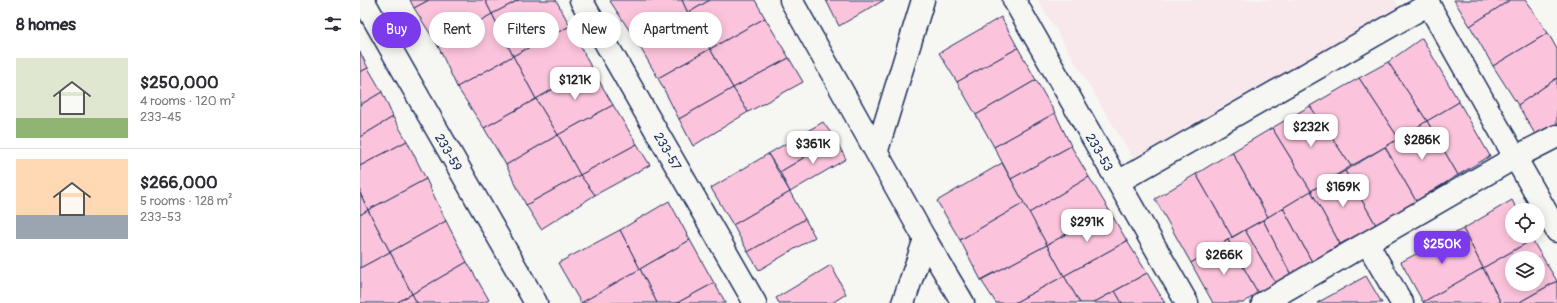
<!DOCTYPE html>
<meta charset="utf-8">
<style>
body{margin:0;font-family:Pangolin,sans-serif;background:#f2f2f3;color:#2b2b33;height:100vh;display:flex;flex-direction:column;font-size:15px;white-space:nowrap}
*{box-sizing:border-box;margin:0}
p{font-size:13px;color:#7c7c81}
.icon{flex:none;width:22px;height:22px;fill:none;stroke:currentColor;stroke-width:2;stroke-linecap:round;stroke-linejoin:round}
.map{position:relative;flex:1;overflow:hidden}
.sheet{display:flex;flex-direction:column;background:#fff;width:360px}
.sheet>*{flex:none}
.top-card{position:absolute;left:12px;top:12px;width:380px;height:36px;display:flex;gap:8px}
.fabs{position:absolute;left:1145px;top:203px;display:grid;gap:8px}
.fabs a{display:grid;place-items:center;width:40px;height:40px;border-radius:50%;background:#fff;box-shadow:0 2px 10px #0003;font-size:20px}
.price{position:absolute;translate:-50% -34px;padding:0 9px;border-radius:8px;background:#fff;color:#222;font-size:13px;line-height:26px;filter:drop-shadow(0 1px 2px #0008)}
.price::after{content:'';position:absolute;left:50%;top:24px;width:12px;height:9px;margin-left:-6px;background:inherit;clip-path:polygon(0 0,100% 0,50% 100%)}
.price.on{background:#7c3aed;color:#fff}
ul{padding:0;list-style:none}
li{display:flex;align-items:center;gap:12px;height:100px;padding:0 16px}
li+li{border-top:1px solid #e1e1e2}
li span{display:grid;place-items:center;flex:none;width:112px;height:80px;border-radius:0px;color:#555}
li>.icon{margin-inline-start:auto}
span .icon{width:48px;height:48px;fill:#fffc;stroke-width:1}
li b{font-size:17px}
h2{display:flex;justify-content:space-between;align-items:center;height:48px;padding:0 16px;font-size:17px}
.pill{padding:0 14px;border-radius:18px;background:#fff;box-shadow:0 2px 10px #0003;font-size:14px;line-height:36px}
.pill.on{background:#7c3aed;color:#fff}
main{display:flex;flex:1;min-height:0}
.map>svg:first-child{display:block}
.built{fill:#f8e7eb}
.building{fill:#fcc4dc;stroke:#1b2f5e;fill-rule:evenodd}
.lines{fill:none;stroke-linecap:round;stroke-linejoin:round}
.minor-casing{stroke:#1b2f5e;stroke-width:25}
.minor{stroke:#f6f6f2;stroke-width:22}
.labels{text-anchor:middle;stroke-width:3;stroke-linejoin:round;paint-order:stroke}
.street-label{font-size:13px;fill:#1b2f5e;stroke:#f6f6f2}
</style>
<main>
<section class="sheet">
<h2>8 homes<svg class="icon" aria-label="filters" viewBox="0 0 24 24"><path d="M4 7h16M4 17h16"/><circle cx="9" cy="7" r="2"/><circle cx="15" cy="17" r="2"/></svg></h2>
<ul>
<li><span style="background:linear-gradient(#dfe7d0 75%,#8fb573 0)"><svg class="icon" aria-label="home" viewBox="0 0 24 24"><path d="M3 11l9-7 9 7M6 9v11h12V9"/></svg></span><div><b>$250,000</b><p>4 rooms · 120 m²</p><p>233-45</p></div></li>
<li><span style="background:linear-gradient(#ffd9b3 70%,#9aa5b1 0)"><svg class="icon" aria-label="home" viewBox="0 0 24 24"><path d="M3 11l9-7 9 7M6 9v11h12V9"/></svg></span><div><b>$266,000</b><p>5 rooms · 128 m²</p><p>233-53</p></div></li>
</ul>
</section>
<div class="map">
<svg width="1197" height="303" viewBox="0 0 1197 303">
<rect width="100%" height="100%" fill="#f6f6f2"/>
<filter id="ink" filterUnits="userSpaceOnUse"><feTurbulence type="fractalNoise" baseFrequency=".025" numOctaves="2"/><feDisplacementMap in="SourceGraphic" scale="8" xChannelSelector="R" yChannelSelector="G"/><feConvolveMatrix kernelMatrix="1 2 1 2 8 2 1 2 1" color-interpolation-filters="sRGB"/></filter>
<g filter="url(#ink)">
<polygon class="built" points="678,0 1035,0 1039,8 773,158"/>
<g class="building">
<polygon points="50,0 69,0 54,8"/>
<polygon points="69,0 125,0 132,14 78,46 54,8"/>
<polygon points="125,0 159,0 132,14"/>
<polygon points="159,0 196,0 210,26 153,56 132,14"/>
<polygon points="252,0 322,0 328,13 277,42 250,1"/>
<polygon points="322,0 350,0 328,13"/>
<polygon points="350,0 395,0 405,18 350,49 328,13"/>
<polygon points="466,0 524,0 479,26"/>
<polygon points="1094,0 1150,0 1110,26"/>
<polygon points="1150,0 1165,0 1188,33 1133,66 1110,26"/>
<polygon points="328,13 350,49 298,78 277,42"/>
<polygon points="132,14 153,56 97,87 78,46"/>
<polygon points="641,17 658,48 597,82 579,53"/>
<polygon points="405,18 429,58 373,88 350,49"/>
<polygon points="210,26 231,67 176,99 153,56"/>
<polygon points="1188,33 1197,49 1197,78 1158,105 1133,66"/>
<polygon points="1062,38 1099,102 1067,121 1028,62"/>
<polygon points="658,48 676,80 616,115 597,82"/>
<polygon points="350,49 373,88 319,119 298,78"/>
<polygon points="0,52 8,68 0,72"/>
<polygon points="153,56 176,99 124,128 97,87"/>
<polygon points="429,58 443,82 388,112 373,88"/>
<polygon points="1028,62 1067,121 1039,139 999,78"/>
<polygon points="231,67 253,105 198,135 176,99"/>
<polygon points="8,68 22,92 0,105 0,72"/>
<polygon points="999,78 1039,139 991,166 950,106"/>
<polygon points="1197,78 1197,128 1178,139 1158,105"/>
<polygon points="676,80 695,113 634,147 616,115"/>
<polygon points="373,88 388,112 333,146 319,119"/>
<polygon points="22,92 33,117 0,137 0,105"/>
<polygon points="176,99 198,135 146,165 124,128"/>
<polygon points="1099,102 1130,156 1098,175 1067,121"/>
<polygon points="253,105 277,144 220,175 198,135"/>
<polygon points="950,106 991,166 951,191 912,128"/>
<polygon points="695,113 711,146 651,179 634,147"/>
<polygon points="33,117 47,141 0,166 0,137"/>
<polygon points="1067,121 1098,175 1056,201 1025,147"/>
<polygon points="463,122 475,139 420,172 408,154"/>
<polygon points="912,128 951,191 908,217 872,152"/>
<polygon points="198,135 220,175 166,205 146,165"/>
<polygon points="475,139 486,159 430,192 420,172"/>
<polygon points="47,141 66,179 8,210 0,193 0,166"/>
<polygon points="277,144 290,165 235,195 220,175"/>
<polygon points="711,146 729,177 669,213 651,179"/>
<polygon points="1025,147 1056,201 1016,225 985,171"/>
<polygon points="872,152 908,217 872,237 836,174"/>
<polygon points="408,154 430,192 373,225 351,188"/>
<polygon points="642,163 664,203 600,240 577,201"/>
<polygon points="985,171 1016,225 980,244 951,191"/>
<polygon points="836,174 872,237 831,263 795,199"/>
<polygon points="220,175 235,195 181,229 166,205"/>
<polygon points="729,177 749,210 687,245 669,213"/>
<polygon points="66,179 86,221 30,252 8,210"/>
<polygon points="951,191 980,244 952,262 923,208"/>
<polygon points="430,192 445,219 388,252 373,225"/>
<polygon points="0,193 8,210 0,215"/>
<polygon points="1152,200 1157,210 1152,210 1152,236 1171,236 1172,240 1123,268 1103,229"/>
<polygon points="309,201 330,240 280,269 260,230"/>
<polygon points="664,203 687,245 621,280 600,240"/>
<polygon points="923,208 952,262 931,275 903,220"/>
<polygon points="8,210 30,252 0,268 0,215"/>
<polygon points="749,210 767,241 704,276 687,245"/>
<polygon points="445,219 455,237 399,270 388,252"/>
<polygon points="903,220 931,275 916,284 885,230"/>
<polygon points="86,221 107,262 52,294 30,252"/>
<polygon points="1103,229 1123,268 1063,302 1041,262"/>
<polygon points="260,230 280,269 221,303 198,263"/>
<polygon points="885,230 916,284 898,293 868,240"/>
<polygon points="330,240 354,283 317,303 297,303 280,269"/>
<polygon points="868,240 898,293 883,303 853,303 831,263"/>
<path d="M1172,240L1197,281L1158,303H1141L1123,268ZM1152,258H1178V284H1152Z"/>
<polygon points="767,241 787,273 733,303 720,303 704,276"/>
<polygon points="687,245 704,276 654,303 636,303 621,280"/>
<polygon points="30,252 52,294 36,303 0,303 0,268"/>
<polygon points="107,262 129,300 123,303 57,303 52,294"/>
<polygon points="471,265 486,294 472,303 419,303 416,298"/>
<polygon points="1123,268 1141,303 1064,303 1063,302"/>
<polygon points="280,269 297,303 221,303"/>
<polygon points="787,273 805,303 762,303 755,291"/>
<polygon points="704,276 720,303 654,303"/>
<polygon points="1006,276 1022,303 957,303"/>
<polygon points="1197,281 1197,303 1158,303"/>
<polygon points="354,283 366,303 317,303"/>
<polygon points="755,291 762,303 733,303"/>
<polygon points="52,294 57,303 36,303"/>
</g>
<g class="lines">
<defs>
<g id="minor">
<polyline points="3,0 176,303"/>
<polyline points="221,0 395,303"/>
<polyline points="431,0 565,239 603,303"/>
<polyline points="654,0 827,303"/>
<polyline points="1066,0 1197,231"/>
<polyline points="517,150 563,0"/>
<polyline points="758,182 1069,4"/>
<polyline points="1007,243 1042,303"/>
<polyline points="543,303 565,239"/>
<polyline points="903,303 1154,158 1197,136"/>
</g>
</defs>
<use href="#minor" class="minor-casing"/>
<use href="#minor" class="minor"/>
</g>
</g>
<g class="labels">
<g class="street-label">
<text transform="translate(308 151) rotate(60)" y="5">233-57</text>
<text transform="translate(89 152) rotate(60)" y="5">233-59</text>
<text transform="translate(740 152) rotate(60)" y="5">233-53</text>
</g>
</g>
</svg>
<div class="fabs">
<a><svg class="icon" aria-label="locate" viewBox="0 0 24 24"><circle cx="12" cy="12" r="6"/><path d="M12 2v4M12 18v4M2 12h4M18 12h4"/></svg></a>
<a><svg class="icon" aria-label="layers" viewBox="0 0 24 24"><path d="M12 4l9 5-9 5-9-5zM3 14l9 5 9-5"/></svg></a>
</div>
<b class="price" style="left:215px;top:101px">$121K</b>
<b class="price" style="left:951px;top:148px">$232K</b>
<b class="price" style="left:1062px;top:161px">$286K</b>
<b class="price" style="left:453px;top:165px">$361K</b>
<b class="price" style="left:983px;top:208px">$169K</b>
<b class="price" style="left:727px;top:243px">$291K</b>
<b class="price on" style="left:1082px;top:265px">$250K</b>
<b class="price" style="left:864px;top:276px">$266K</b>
<div class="top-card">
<a class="pill on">Buy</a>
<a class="pill">Rent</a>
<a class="pill">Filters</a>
<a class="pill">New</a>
<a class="pill">Apartment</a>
</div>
</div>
</main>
